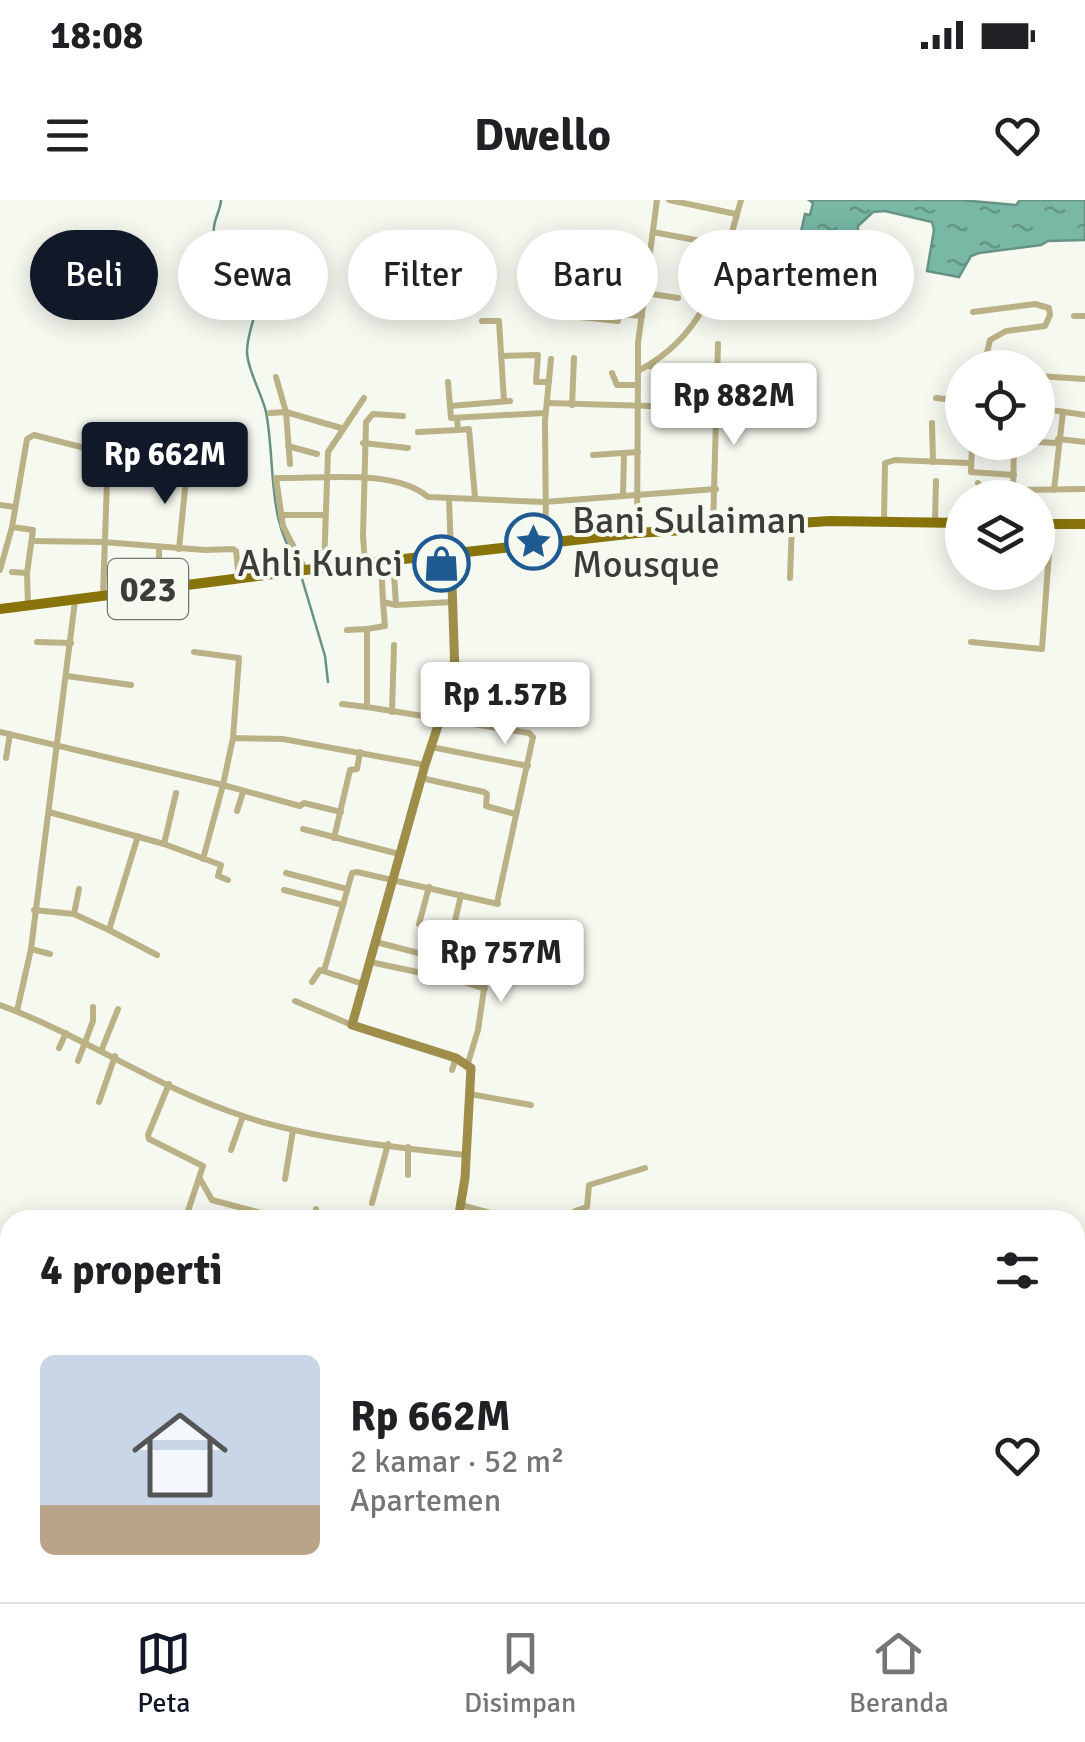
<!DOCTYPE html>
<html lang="id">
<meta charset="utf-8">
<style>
body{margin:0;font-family:Signika,sans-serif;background:#f2f2f2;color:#202124;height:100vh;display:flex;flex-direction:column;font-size:38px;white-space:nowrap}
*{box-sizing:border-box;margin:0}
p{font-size:32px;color:#757577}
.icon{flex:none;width:55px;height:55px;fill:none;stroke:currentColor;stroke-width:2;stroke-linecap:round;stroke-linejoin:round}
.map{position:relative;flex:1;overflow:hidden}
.details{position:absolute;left:0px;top:1010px;width:1085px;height:392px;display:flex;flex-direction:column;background:#fff;border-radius:30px 30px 0 0;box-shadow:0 5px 25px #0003}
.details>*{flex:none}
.banner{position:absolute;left:30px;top:30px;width:1025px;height:90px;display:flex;gap:20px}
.tools{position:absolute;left:945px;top:150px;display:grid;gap:20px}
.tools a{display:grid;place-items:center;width:110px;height:110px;border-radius:50%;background:#fff;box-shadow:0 5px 25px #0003;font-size:50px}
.price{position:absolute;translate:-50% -85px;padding:0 22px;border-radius:10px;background:#fff;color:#222;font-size:32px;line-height:65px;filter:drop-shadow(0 2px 5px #0008)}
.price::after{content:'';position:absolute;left:50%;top:60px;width:30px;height:22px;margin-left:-15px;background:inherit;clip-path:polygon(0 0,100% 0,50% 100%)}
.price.on{background:#111827;color:#fff}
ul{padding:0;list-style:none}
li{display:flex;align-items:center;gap:30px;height:250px;padding:0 40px}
li span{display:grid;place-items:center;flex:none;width:280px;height:200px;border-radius:15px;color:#555}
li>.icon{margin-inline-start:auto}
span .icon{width:120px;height:120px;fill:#fffc;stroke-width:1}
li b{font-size:42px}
h2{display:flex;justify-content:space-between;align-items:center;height:120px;padding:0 40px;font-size:42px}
.tag{padding:0 35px;border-radius:45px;background:#fff;box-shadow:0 5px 25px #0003;font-size:35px;line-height:90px}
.tag.on{background:#111827;color:#fff}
.status{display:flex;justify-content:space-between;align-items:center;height:70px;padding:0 50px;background:#fff;direction:ltr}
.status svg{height:28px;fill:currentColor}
header{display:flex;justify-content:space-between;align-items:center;height:130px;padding:0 40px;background:#fff;font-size:45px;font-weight:800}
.dock{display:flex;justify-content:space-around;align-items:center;height:140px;border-top:2px solid #e0e0e0;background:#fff;font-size:28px;color:#757577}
.dock a{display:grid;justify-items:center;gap:5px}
.dock .on{color:#111827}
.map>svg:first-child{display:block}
.water{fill:url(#water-ripples);stroke:#669385;stroke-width:2.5}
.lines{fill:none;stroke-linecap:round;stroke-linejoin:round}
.stream{stroke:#669385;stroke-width:2.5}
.street{stroke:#bbb186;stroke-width:6}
.secondary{stroke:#9e8e4a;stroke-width:9}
.primary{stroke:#88740b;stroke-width:10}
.labels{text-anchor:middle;stroke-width:8;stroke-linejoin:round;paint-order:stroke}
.shield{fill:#f6f9f0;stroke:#747570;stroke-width:2.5}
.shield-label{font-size:35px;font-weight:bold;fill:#3c3d39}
.poi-label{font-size:38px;fill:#3c3d39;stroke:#f6f9f0;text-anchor:start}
</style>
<div class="status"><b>18:08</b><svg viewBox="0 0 49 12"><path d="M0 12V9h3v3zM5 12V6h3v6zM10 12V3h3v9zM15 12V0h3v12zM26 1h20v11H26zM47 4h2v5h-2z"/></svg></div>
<header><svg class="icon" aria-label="menu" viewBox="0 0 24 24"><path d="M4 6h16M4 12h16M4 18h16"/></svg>Dwello<svg class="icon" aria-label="heart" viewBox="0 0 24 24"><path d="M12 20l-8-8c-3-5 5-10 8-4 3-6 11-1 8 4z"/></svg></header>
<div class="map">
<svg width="1085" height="1402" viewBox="0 0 1085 1402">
<defs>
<pattern id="water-ripples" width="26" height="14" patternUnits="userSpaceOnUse" patternTransform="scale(2.5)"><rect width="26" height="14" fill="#78b8a5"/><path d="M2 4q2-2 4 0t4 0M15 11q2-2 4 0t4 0" fill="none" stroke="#649787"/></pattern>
</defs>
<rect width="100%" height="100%" fill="#f6f9f0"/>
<polygon class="water" points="809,0 960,0 1016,5 1020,0 1085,0 1085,40 1048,41 1041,45 979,53 971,56 959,77 927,71 934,30 932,22 885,11 873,12 858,26 858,49 851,53 839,51 800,36 805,14 810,15 813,3"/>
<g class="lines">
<g class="stream">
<path d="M221,0C221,10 212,22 214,32C215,38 253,83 260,98C255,115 247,135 247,152C247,169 262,194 266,212C276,263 266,321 299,364"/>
<polyline points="300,372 325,456 328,482"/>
</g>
<g class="street">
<polyline points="669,0 736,14"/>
<polyline points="653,32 727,46"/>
<polyline points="645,93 678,98"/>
<polyline points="973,112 1035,104 1049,108 1050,115 1045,126 1006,131 990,140 986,157 999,168"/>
<polyline points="1074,116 1085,116"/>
<polyline points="580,117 618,121 620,114 642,116"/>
<polyline points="482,121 499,121 504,201"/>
<polyline points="502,156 538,155 536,182 549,182"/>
<polyline points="649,166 755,181"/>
<polyline points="638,171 638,143 657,0"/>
<polyline points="612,173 617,185 638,185"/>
<polyline points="1038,176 1085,179"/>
<polyline points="448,182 450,206"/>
<polyline points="936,198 962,201"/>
<polyline points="510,201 450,206 451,218 545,213"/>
<polyline points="548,203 751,209"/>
<polyline points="572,205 574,158"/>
<polyline points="1038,208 1085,215"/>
<polyline points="270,213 286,212 276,177"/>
<polyline points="932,223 933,262"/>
<polyline points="458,230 469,229 475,297"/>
<polyline points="418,232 458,230 457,219"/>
<polyline points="1058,239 1085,242"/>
<polyline points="972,242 971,272 1014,275"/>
<polyline points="1038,242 1057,243"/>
<polyline points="363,243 408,248"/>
<polyline points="288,246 317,254"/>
<polyline points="108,254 136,260 146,272"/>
<polyline points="985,254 1014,254"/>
<polyline points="593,255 638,252"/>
<polyline points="290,264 286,212 341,228"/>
<polyline points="978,283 985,298"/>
<polyline points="1013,290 1085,289"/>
<polyline points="1054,290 1063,212"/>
<polyline points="623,295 624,254"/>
<polyline points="1013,298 1014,242"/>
<polyline points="449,299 451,353"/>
<polyline points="0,305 15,307"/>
<polyline points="281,315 324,315"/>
<polyline points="884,321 885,263 895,260 969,263"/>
<polyline points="935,322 936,281"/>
<polyline points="12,327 33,330 27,373 28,405"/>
<polyline points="713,328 718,144"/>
<path d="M637,332L638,171C708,135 721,71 741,0"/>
<polyline points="32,341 103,342 205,350 233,349 236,351 239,378"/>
<polyline points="546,342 545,221 551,159"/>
<polyline points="179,349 187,269"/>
<polyline points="393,360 396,404"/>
<polyline points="381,362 383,402"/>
<polyline points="365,363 363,336 366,222 373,214 403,216"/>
<polyline points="324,367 328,252 364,198"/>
<path d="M305,369L283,326L276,278C320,279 394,268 428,297L544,302L716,289"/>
<polyline points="0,370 12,327 27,239 34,235 108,254 103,395"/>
<polyline points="12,372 27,373"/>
<polyline points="790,378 792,324"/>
<polyline points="159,388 159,347"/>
<polyline points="367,429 385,426 383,402 396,405 452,402"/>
<polyline points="347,430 367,429 367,507 529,533 533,537 497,703"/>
<polyline points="37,442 71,443"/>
<polyline points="971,442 1042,449 1051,325"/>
<polyline points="194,452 239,458 233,538"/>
<polyline points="67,476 131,485"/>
<polyline points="342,504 367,507"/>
<polyline points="392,512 394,445"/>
<polyline points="0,532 223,585 233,538 283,539 425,565"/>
<polyline points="431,547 528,566"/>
<polyline points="6,558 10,534"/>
<polyline points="421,578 484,592 487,594 486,606 515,614"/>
<polyline points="237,611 243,592"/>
<polyline points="49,612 164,644 176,593"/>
<polyline points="303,629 399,654"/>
<polyline points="334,638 350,570 357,569 360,552"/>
<polyline points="164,644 221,665 218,676 228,680"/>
<polyline points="203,659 223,585 300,606 304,603 341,612"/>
<polyline points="286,673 347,689"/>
<polyline points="284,690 343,705 352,673 357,672 498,704"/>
<polyline points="34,710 74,714 109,730 138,636"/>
<polyline points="74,714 79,689"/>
<polyline points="419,724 429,687"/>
<polyline points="109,730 157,755"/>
<polyline points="376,742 426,755 423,768 485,789"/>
<polyline points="31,749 50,754"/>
<polyline points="370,762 422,773"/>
<polyline points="324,771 343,705"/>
<polyline points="447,775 459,729 455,721 461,695"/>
<polyline points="312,782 320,770 363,784"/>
<polyline points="295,801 352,825"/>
<path d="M0,805C84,836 160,890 246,917C310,938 398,948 466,955"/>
<polyline points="17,811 31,749 75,401"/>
<polyline points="59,848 66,833"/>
<polyline points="102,849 118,809"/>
<polyline points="78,861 93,821 93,807"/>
<polyline points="468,863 478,830 491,741"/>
<polyline points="452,870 456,858"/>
<polyline points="169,884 148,935 149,939 203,966 185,1020"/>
<polyline points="470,894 531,905"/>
<polyline points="99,902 115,856"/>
<polyline points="231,950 243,916"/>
<polyline points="408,975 408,947"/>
<polyline points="200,979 212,1000 288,1020"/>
<polyline points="285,979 293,930"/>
<polyline points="372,1003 388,944"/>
<polyline points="461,1005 516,1020"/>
<polyline points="314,1020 316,1009"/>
<polyline points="570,1020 575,1011 587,1007 589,985 645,968"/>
<polyline points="1083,1206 1085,1207"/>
<polyline points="0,1305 10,1308"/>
<polyline points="1075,1375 1085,1359"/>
<polyline points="196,1392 223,1402"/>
<polyline points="358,1392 387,1402"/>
<polyline points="747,1392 787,1402"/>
<polyline points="573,1393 574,1392"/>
<polyline points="44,1401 48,1392"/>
<polyline points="126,1402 129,1392"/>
<polyline points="147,1402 150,1392"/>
<polyline points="175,1402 178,1392"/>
<polyline points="685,1402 688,1392"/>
<polyline points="815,1402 818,1392"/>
<polyline points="878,1402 880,1393"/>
<polyline points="1059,1402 1064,1392"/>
<polyline points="1082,1402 1085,1396"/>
</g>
<g class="secondary">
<polyline points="451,354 455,474 425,565 352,825 456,858 471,868 465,978 458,1020"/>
<polyline points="394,1402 396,1392"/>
</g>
<g class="primary">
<polyline points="1038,324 1085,324"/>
<polyline points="0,409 296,371 637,333 830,321 962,323"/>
</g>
</g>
<defs>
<symbol id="sight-ring" viewBox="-11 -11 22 22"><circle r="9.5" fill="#f6f9f0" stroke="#1f5a91" stroke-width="1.5"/><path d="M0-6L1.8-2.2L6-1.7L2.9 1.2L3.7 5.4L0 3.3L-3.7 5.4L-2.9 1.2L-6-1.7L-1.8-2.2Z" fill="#1f5a91"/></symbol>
<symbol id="shop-ring" viewBox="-11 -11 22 22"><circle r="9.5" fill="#f6f9f0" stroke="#1f5a91" stroke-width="1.5"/><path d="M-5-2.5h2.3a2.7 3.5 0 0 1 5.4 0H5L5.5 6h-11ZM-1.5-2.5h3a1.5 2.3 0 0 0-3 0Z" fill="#1f5a91"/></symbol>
</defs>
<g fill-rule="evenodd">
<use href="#sight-ring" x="502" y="310" width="63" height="63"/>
<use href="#shop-ring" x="410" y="332" width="63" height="63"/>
</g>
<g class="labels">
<rect class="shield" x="108" y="359" width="80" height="60" rx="8"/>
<g class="shield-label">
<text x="148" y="401">023</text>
</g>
<g class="poi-label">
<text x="572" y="333">Bani Sulaiman<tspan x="572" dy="44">Mousque</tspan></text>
<text x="403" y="376" text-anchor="end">Ahli Kunci</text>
</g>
</g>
</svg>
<div class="tools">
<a><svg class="icon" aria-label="locate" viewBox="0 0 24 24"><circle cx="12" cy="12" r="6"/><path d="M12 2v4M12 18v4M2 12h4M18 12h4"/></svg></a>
<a><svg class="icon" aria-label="layers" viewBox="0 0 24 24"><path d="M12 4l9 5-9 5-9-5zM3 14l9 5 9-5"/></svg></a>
</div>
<b class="price" style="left:734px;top:248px">Rp 882M</b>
<b class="price on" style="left:165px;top:307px">Rp 662M</b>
<b class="price" style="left:505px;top:547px">Rp 1.57B</b>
<b class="price" style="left:501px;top:805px">Rp 757M</b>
<div class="banner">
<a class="tag on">Beli</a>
<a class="tag">Sewa</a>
<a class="tag">Filter</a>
<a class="tag">Baru</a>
<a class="tag">Apartemen</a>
</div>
<section class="details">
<h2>4 properti<svg class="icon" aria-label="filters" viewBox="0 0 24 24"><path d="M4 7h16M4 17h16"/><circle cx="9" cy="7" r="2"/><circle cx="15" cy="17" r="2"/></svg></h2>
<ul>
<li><span style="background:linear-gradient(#c9d6e8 75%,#b9a48a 0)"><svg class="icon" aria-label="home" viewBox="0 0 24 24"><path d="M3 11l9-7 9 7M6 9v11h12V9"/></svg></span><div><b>Rp 662M</b><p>2 kamar · 52 m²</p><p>Apartemen</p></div><svg class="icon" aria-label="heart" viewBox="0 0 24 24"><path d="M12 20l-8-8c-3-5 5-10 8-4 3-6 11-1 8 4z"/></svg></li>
</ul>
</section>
</div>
<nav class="dock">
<a class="on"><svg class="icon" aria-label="map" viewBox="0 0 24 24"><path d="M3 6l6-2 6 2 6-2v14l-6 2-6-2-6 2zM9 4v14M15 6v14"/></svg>Peta</a>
<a><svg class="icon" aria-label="saved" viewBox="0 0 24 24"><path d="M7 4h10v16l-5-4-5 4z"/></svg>Disimpan</a>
<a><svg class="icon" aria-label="home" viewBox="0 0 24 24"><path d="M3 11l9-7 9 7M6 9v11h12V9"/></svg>Beranda</a>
</nav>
